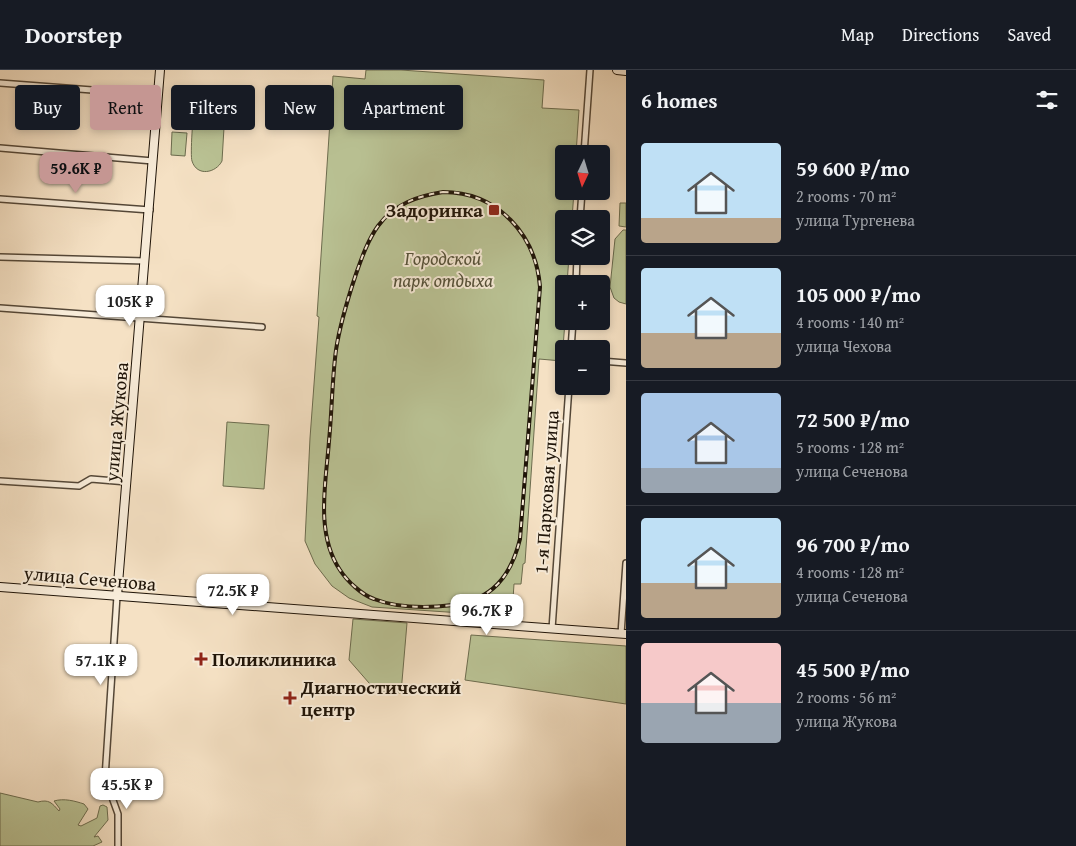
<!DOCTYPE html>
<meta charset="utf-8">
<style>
body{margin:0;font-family:"Gentium Book Plus",serif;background:#242831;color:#f1f3f6;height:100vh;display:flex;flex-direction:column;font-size:19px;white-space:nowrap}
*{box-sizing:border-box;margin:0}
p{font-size:16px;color:#9ea1a6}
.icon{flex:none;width:28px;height:28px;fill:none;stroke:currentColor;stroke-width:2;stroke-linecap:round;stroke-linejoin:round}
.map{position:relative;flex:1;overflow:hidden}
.panel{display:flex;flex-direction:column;background:#171b24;width:450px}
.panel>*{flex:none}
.top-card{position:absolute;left:15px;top:15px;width:475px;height:45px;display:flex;gap:10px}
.needle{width:32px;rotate:184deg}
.fabs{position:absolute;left:555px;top:75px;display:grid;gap:10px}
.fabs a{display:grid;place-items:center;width:55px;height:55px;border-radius:5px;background:#171b24;box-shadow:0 2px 8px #0003;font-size:25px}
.price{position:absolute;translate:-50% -42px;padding:0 11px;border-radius:10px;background:#fff;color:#222;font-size:16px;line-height:32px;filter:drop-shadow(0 1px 2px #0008)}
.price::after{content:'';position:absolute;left:50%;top:30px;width:15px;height:11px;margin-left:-8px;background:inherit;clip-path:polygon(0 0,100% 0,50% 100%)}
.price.active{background:#c59692;color:#111}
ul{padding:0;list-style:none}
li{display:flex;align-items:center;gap:15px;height:125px;padding:0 15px}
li+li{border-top:1px solid #363941}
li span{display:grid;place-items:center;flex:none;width:140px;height:100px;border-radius:5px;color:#555}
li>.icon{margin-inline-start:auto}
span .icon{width:60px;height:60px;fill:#fffc;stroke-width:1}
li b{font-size:21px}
h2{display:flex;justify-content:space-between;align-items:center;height:60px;padding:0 15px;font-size:21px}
.chip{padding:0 18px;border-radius:5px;background:#171b24;box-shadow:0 2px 8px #0003;font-size:18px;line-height:45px}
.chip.active{background:#c59692;color:#111}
header{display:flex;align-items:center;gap:30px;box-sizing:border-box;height:70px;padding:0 25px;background:#171b24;border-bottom:1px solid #363941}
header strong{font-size:24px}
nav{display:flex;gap:28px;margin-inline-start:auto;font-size:18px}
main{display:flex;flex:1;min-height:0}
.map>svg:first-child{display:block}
.green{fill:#bac395;stroke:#6c6c4e}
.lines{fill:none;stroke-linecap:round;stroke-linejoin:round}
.street-casing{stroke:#544737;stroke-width:8}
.secondary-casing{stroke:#1f1408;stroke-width:10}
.street{stroke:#f8ecd9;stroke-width:5}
.secondary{stroke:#f8ecd9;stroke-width:8}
.rail-casing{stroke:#1f1408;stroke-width:4}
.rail{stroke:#f8ecd9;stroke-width:2;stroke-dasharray:5.5;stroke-linecap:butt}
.poi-dot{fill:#8f2418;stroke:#f8ecd9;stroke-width:2}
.labels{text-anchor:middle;stroke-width:4;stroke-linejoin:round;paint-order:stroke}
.poi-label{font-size:19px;font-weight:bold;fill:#1f1408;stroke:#f8ecd9;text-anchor:start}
.park-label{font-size:19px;font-style:italic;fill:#555139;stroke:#f8ecd9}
.street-label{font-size:19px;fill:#1f1408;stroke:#f8ecd9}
</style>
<header>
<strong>Doorstep</strong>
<nav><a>Map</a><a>Directions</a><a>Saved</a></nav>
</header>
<main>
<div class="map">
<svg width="626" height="776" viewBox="0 0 626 776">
<rect width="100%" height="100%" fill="#f5e1c4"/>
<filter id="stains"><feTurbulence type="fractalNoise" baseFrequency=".004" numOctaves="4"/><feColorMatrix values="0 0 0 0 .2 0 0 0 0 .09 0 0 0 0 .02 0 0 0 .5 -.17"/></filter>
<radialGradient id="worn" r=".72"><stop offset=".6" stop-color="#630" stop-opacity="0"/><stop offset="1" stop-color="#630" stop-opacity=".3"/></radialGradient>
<g class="green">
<polygon points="366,0 401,0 544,10 542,38 579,40 576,84 564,84 564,121 574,121 572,149 564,149 564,186 569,186 567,214 564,214 565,251 562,291 539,289 525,493 523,494 521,514 514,514 513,529 508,529 507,546 372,537 349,528 332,516 315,494 305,471 310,368 319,247 317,246 333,6 365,9"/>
<path d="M208,28C217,29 223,32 225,41L222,91C216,103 197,107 192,91C190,86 193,40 195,36C198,31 203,29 208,28Z"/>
<polygon points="172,62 187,63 185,86 171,85"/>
<polygon points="620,133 626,133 626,157 619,156"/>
<polygon points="623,160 626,160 626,234 619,232 614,228 610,217 615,169"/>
<polygon points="227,352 269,355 264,419 223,416"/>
<polygon points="353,549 407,553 401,623 376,621 349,590"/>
<polygon points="471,565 626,576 626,634 465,610"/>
<path d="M0,723L38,732C49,729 52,733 59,741L60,739L54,731C64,728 75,731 84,734L88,739L78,755L81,756L97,748L100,736L103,735L107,737L108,750L94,767L98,766L102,772L93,776H0Z"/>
</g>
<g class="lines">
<defs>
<g id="street">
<polyline points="0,13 158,25"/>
<polyline points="0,78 153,91"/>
<polyline points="584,84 590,0"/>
<polyline points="0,129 150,140"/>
<polyline points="580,149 582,121"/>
<polyline points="0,187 145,191"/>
<polyline points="576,214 577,186"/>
<polyline points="0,238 262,257"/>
<polyline points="571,279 573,251"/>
<polyline points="601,291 626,293"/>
<polyline points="0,411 79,416 91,409 127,412"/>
<polyline points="117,526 105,708 118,744 118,776"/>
<polyline points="552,559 569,316"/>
<polyline points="621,564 626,493"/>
</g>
<g id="secondary">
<polyline points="617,0 626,1"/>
<polyline points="0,517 626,564"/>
<polyline points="117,526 160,0"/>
</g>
</defs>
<use href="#street" class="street-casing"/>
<use href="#secondary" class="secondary-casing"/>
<use href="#street" class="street"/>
<use href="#secondary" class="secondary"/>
<defs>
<path id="rail" d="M443,122C498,122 536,165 540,217L520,469C511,506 492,530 453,535C428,538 397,538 374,529C362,525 347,511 340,500C315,463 326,412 329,371C332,341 332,310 336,280C340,254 348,228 356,204C362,187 368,170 378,156C394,134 418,126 443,122Z"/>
</defs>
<use href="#rail" class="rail-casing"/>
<use href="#rail" class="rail"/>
</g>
<g class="poi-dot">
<rect x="488" y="134" width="12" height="12" rx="2.5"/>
<path d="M198.5 581.5h5v5h5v5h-5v5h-5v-5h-5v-5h5z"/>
<path d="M287.5 620.5h5v5h5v5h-5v5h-5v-5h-5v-5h5z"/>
</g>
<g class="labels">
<g class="poi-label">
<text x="483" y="147" text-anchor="end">Задоринка</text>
<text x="212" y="596">Поликлиника</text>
<text x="301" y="624">Диагностический<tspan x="301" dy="22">центр</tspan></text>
</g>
<g class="park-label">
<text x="443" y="195">Городской<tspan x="443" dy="22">парк отдыха</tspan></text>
</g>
<g class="street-label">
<text transform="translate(116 352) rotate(-85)" y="7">улица Жукова</text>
<text transform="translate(546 422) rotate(-86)" y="7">1-я Парковая улица</text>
<text transform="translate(90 508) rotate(5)" y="7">улица Сеченова</text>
</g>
</g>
<rect width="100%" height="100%" filter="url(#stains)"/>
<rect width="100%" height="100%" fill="url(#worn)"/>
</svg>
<div class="fabs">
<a><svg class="needle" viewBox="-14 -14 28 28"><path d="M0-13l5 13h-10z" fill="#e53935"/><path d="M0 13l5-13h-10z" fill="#9ea1a6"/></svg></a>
<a><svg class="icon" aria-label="layers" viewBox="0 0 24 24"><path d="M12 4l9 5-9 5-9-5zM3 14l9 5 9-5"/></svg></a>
<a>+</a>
<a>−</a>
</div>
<b class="price active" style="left:76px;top:124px">59.6K ₽</b>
<b class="price" style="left:130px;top:257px">105K ₽</b>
<b class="price" style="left:233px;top:546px">72.5K ₽</b>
<b class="price" style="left:487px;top:566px">96.7K ₽</b>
<b class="price" style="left:101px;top:616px">57.1K ₽</b>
<b class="price" style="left:127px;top:740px">45.5K ₽</b>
<div class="top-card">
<a class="chip">Buy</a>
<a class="chip active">Rent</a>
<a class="chip">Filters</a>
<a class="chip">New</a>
<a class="chip">Apartment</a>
</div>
</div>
<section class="panel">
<h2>6 homes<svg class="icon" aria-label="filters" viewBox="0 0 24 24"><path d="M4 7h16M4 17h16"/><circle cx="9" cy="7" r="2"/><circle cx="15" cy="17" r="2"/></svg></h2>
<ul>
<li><span style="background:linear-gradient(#bfe0f5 75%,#b9a48a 0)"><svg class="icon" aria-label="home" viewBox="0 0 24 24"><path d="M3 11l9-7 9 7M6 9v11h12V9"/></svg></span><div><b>59 600 ₽/mo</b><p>2 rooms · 70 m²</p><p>улица Тургенева</p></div></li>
<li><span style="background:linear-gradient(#bfe0f5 65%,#b9a48a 0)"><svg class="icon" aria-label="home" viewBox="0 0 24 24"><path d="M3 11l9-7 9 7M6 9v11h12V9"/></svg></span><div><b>105 000 ₽/mo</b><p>4 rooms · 140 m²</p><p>улица Чехова</p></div></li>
<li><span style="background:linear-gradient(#a9c7e8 75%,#9aa5b1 0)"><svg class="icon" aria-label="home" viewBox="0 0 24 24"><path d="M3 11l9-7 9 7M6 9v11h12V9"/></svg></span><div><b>72 500 ₽/mo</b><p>5 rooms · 128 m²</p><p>улица Сеченова</p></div></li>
<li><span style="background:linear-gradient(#bfe0f5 65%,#b9a48a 0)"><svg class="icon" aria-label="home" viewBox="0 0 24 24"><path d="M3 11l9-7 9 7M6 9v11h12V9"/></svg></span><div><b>96 700 ₽/mo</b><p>4 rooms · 128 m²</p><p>улица Сеченова</p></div></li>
<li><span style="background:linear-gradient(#f6c9c9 60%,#9aa5b1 0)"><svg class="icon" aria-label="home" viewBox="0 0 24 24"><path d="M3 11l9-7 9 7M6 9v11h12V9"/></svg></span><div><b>45 500 ₽/mo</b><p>2 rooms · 56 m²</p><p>улица Жукова</p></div></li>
</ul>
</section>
</main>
